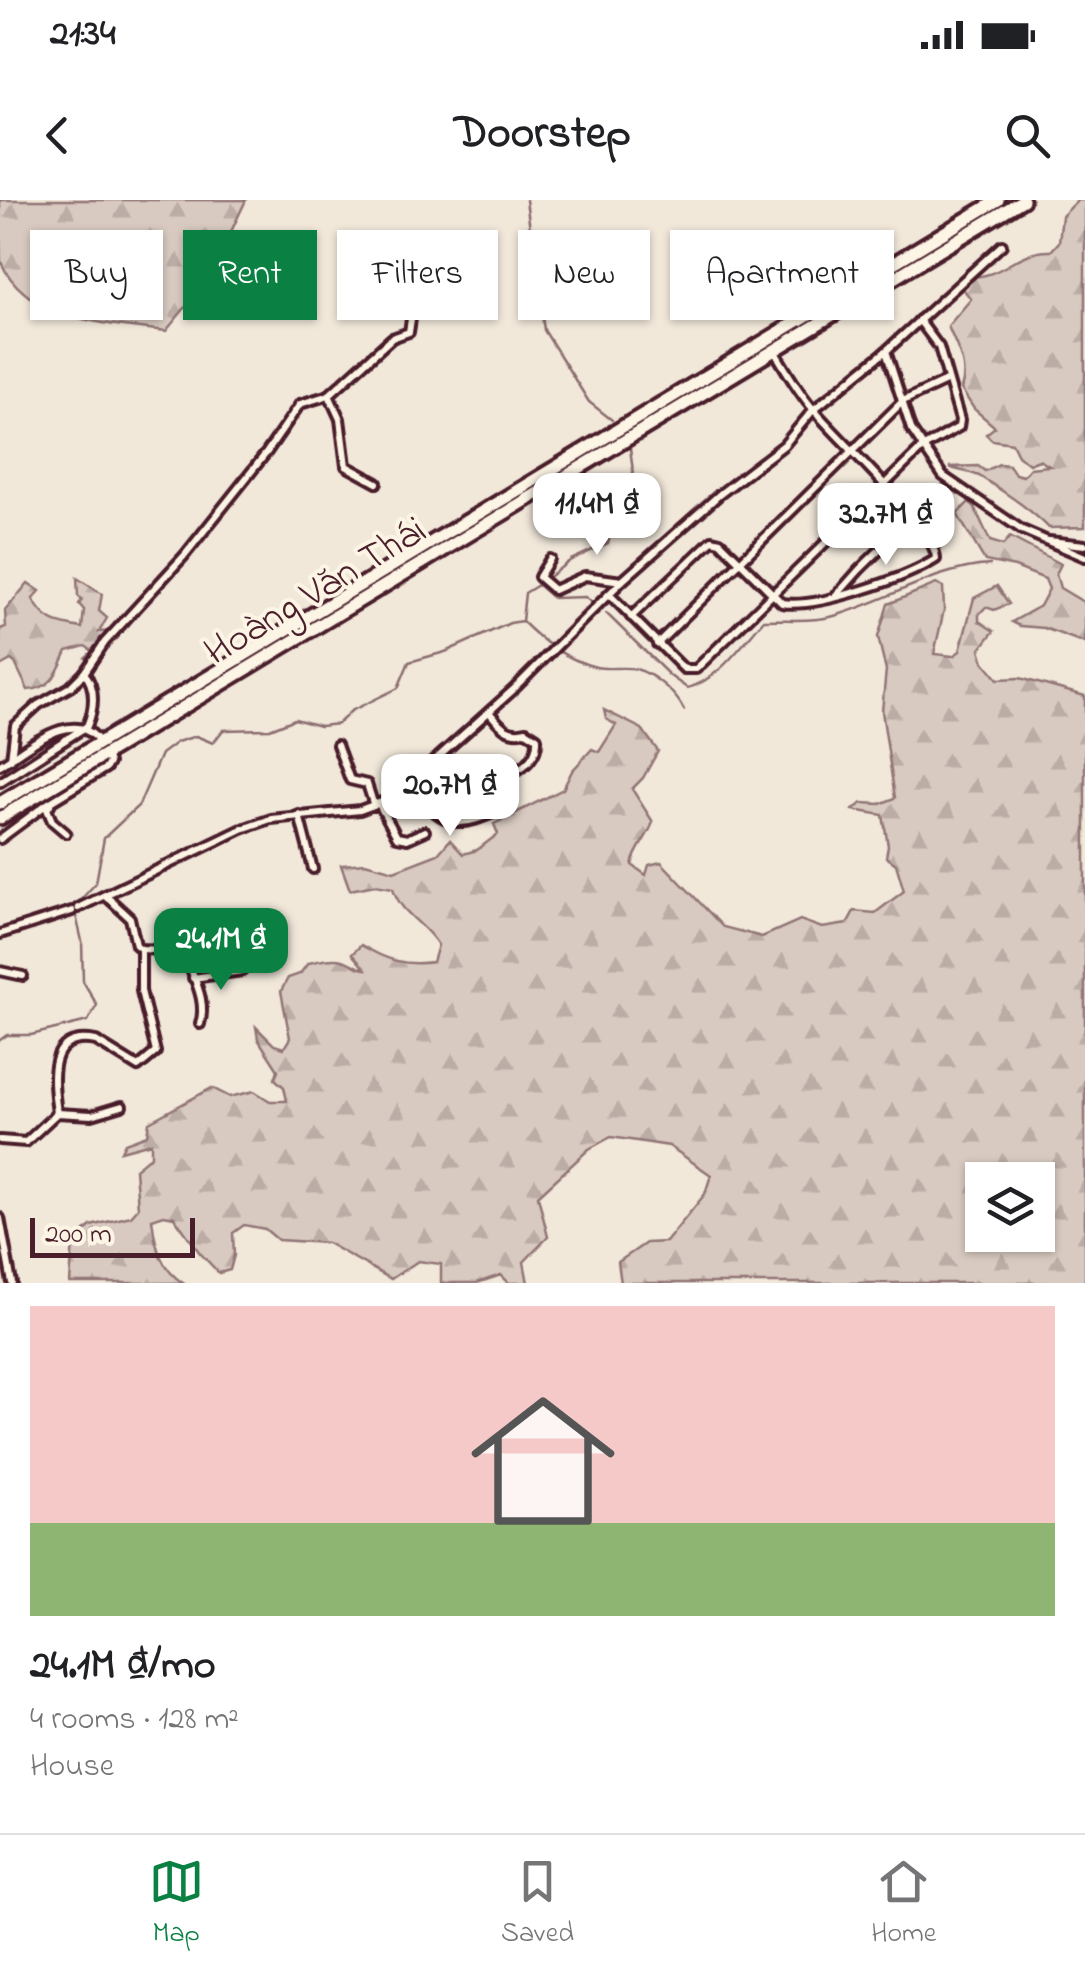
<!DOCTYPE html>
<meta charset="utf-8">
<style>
body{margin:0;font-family:"Indie Flower",sans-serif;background:#f6f6f6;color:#202124;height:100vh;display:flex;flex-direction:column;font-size:38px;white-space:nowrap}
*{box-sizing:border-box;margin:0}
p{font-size:32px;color:#757577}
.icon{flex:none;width:55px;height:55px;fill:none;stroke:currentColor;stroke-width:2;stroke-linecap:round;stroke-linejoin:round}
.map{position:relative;height:1083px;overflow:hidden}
.details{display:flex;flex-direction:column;background:#fff;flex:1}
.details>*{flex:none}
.hud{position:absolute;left:30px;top:30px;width:1025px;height:90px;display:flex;gap:20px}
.controls{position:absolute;left:965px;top:962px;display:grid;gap:20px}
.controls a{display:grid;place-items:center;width:90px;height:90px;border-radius:0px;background:#fff;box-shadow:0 2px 8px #0004;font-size:50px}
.scale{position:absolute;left:30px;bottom:25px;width:165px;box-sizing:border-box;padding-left:10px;border:5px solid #4a1f2b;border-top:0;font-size:28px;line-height:35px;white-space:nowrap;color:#4a1f2b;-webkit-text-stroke:8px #fcf5e5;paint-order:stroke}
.price{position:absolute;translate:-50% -85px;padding:0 22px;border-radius:20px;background:#fff;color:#222;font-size:32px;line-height:65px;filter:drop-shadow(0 2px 5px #0008)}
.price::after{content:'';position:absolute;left:50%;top:60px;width:30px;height:22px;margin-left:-15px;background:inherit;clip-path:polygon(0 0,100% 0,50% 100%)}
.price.selected{background:#0b8043;color:#fff}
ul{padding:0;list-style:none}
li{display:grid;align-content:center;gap:20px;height:530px;padding:0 30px}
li+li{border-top:2px solid #e0e0e0}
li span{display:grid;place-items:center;height:310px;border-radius:0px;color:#555}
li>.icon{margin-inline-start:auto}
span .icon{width:180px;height:180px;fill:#fffc;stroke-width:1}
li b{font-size:42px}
.pill{padding:0 35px;border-radius:0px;background:#fff;box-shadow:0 2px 8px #0004;font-size:35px;line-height:90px}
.pill.selected{background:#0b8043;color:#fff}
.status{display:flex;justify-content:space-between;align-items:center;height:70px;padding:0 50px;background:#fff;direction:ltr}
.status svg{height:28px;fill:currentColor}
header{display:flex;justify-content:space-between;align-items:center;height:130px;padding:0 30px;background:#fff;font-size:45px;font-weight:700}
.tab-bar{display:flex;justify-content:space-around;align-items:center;height:140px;border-top:2px solid #e0e0e0;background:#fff;font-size:28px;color:#757577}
.tab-bar a{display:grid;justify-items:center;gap:5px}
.tab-bar .selected{color:#0b8043}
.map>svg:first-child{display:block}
.forest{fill:url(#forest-firs);stroke:#917476;stroke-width:2.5;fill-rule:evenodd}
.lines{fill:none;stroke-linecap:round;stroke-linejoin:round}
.stream{stroke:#8b6d6f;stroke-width:2.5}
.street-casing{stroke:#4a1f2b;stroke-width:14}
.primary-casing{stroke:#4a1f2b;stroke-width:19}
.street{stroke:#fcf5e5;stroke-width:6}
.primary{stroke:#fcf5e5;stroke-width:11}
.labels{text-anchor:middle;stroke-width:8;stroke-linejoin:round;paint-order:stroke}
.street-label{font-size:40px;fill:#4a1f2b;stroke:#fcf5e5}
</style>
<div class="status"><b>21:34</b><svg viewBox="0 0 49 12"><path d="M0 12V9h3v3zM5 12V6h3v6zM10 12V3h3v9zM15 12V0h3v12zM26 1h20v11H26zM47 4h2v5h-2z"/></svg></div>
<header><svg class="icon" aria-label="back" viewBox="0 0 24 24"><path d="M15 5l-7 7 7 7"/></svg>Doorstep<svg class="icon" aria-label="search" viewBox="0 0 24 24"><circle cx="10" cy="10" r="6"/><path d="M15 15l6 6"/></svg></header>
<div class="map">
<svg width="1085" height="1083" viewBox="0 0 1085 1083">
<defs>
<pattern id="forest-firs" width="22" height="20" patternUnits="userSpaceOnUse" patternTransform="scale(2.5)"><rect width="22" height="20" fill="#d8cac0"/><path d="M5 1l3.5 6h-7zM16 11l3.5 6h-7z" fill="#bbada5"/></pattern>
</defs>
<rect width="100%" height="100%" fill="#f1e8da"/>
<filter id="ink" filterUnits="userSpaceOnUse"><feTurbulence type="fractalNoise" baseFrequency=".01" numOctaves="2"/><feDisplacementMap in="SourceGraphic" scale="20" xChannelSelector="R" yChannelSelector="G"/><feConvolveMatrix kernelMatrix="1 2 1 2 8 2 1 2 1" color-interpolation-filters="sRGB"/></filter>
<g filter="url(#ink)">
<g class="forest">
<path d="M0,0H246L208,80L166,131C110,124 27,122 1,62C0,46 0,17 0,0Z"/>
<path d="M1078,0H1085V327L1049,328C1028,307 1005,293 981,277C972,272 959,271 949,267L978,266L985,271L999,264L1009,265L1015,274L1023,276L1030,268L1049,266L1039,260L1029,264L1018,255L1012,243L992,240L986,234L995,227L974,209L961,189C969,165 956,147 948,126L971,99L960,85L965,77C1005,79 1014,50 1051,51L1059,42L1062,16Z"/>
<polygon points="969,302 974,306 990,341 1003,345 1010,337 1061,364 1056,374 1060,388 1085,403 1085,443 1044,428 1020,426 1012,422 1040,406 1049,389 1045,379 1015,367 985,361 957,314"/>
<path d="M77,378L102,394L99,411L107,418L99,432L111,431L93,457H86L93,451L85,446L67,451C58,471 53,489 28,490L15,463L11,460L0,466V429L6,427L5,411L28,383L40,391L33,399C45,422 57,424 82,428L84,410L79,404L82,400L78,396Z"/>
<path d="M936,384L943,387L944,410L934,454L953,456L960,451L974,398L997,386L1009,404L994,410L986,407L979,414V421L994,431L980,449L984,462L998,479L1020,478L1085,496V1083H621L618,1062L646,1043L666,1042L705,994L711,975L669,946L611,937L589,949L538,996L548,1037L524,1062L528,1083H509L501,1075L477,1083H441V1064L418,1061L391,1079L327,1043L278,1040L265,1029L244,1025L233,1033L234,1055L230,1070L219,1073L200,1053L174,1017L164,1015L152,1019C155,1045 160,1068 183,1083H70L73,1041L91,1026L131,1016L138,1008L135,969L151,956V943L121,951L125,943L147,935L149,922L212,888L230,897L254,891L270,901H287L284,887L275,879L278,870L258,839L256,827L274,845L284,848L290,838L281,791L288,778L300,774L308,763C318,761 332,757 342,760C352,762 355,768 365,769L352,754L361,745C386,760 404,766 433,762L438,745C424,722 400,714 393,688L375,685L350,690L341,665L365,663L394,671L438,654L450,640L463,654L477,650L498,634L494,624L563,589L572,571L592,549L599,552L616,525L606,519L604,510L642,529L658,551L643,578L632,589L653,622C648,638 636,647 632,665L646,675L649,665L661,662L723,727L762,737L800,720L822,728L847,724L854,711L875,713L904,691L896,664L886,657L888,646L883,615L853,610L862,603L880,604L895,598L882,511L886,470L878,437L888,404ZM982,980H1038V1035H982Z"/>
</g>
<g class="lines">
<g class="stream">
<polyline points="526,0 544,130 589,202 612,220"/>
<polyline points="546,379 571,360 608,343 619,294 634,279 630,248"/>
<path d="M594,404L585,397L553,398L538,385L525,393L522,421C543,442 565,459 596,467C608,470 623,466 636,469C654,474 677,494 684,510"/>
<path d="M606,413L670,476L687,488C717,482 744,442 764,420C786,419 814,422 834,416C887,401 935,368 990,365"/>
<polyline points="0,840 7,835 31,835 88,821 97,805 83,781 82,741 74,707 96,683 104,638 139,605 161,554 177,542 196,536 213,543 223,530 270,529 295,519 320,526 338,524 351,511 398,488 409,462 445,452 510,423 522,421"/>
</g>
<defs>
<g id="street">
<polyline points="886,151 911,229 943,276 1022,330 1085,357"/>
<polyline points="329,195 340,219 346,266 377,283"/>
<polyline points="1049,341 1085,345"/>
<polyline points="550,359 539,377 554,390 585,376 622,381"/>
<polyline points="609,394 684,469 696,469 922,248 959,227 960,220 939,147 919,120"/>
<polyline points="835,397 859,370 913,317"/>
<path d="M631,417L712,340L720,342L782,403C817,409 906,378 936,359C937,330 837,238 814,210C798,192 787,172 775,152"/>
<polyline points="657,444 903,201 948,180"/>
<path d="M489,512C500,525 507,536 526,531L537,538C538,555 527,566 513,572"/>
<polyline points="337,545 350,580 367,584 374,606"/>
<polyline points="11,559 15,526 38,505 70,487 84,473 105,442 184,356 267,252 300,204 329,195 392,138 409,132 413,106"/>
<path d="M0,565C26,550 75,504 100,543"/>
<path d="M0,582L87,526C94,510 97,487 84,473"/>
<path d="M406,586C449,626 451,633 509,606"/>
<polyline points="379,604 397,637 407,639 425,631"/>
<polyline points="50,605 47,609 52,621 66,633"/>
<polyline points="299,615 313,669"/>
<polyline points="0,639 47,604 106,568 109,563 106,554"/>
<path d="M107,697L130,718L136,745L141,749L185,751C191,775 208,799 200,824"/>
<polyline points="78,708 242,629 271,619 360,610 387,600 406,586 513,490 622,381 720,294 784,245 813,210 886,151 1002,45"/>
<polyline points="0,734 72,711"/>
<polyline points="0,771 23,776"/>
<polyline points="193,778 242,771"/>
<path d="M57,913C53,882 45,831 96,841L138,867L156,852L141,791V749"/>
<polyline points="0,940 26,942 57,913 92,915 122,906"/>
<polyline points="0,1018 12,1083"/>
</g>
<g id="primary">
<polyline points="0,603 998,0"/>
<polyline points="0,618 1023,0"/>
</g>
</defs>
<use href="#street" class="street-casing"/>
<use href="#primary" class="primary-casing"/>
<use href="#street" class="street"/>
<use href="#primary" class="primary"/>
</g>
</g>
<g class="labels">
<g class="street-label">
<text transform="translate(314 389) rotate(-31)" y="14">Hoàng Văn Thái</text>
</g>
</g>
</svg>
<div class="controls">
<a><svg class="icon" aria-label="layers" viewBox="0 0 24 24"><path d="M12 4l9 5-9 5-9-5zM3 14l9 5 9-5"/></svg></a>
</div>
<div class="scale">200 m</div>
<b class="price" style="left:597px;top:358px">11.4M ₫</b>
<b class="price" style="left:886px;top:368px">32.7M ₫</b>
<b class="price" style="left:450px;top:639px">20.7M ₫</b>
<b class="price selected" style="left:221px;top:793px">24.1M ₫</b>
<div class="hud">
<a class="pill">Buy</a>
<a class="pill selected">Rent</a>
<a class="pill">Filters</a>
<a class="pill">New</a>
<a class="pill">Apartment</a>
</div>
</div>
<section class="details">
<ul>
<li><span style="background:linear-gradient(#f6c9c9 70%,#8fb573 0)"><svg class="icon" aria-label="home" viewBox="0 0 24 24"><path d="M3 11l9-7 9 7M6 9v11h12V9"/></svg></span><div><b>24.1M ₫/mo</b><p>4 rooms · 128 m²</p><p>House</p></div></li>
</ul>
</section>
<nav class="tab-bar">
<a class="selected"><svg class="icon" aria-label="map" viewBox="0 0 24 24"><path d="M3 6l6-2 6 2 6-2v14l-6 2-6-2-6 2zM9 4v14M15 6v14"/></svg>Map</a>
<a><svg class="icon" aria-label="saved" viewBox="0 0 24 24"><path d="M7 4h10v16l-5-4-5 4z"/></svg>Saved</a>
<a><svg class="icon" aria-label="home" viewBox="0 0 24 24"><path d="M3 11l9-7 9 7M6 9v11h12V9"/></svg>Home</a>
</nav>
